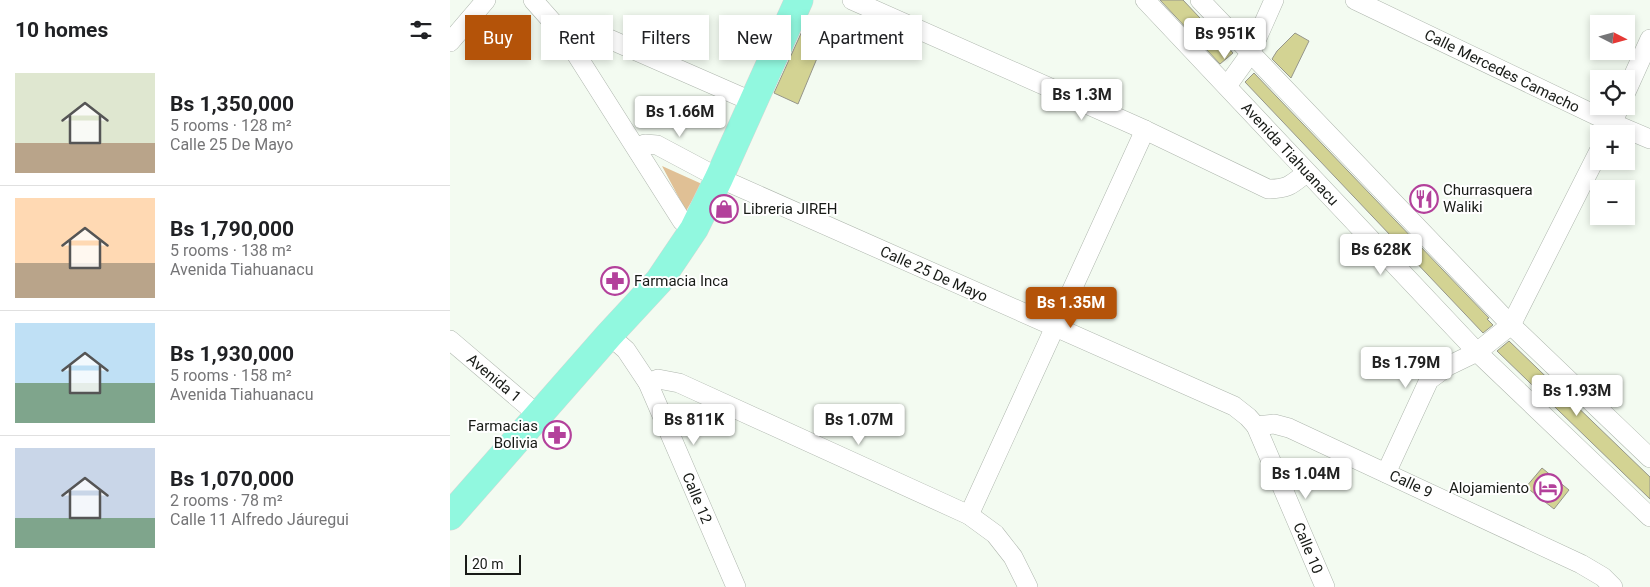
<!DOCTYPE html>
<meta charset="utf-8">
<style>
body{margin:0;font-family:Roboto,sans-serif;background:#f2f2f2;color:#202124;height:100vh;display:flex;flex-direction:column;font-size:19px;white-space:nowrap}
*{box-sizing:border-box;margin:0}
p{font-size:16px;color:#757577}
.icon{flex:none;width:28px;height:28px;fill:none;stroke:currentColor;stroke-width:2;stroke-linecap:round;stroke-linejoin:round}
.map{position:relative;flex:1;overflow:hidden}
.drawer{display:flex;flex-direction:column;background:#fff;width:450px}
.drawer>*{flex:none}
.guide{position:absolute;left:15px;top:15px;width:475px;height:45px;display:flex;gap:10px}
.needle{width:32px;rotate:96deg}
.controls{position:absolute;left:1140px;top:15px;display:grid;gap:10px}
.controls a{display:grid;place-items:center;width:45px;height:45px;border-radius:0px;background:#fff;box-shadow:0 2px 8px #0003;font-size:25px}
.scale{position:absolute;left:15px;bottom:12px;width:56px;box-sizing:border-box;padding-left:5px;border:2px solid #181b17;border-top:0;font-size:14px;line-height:18px;white-space:nowrap;color:#181b17;-webkit-text-stroke:4px #fff;paint-order:stroke}
.price{position:absolute;translate:-50% -42px;padding:0 11px;border-radius:5px;background:#fff;color:#222;font-size:16px;line-height:32px;filter:drop-shadow(0 1px 2px #0008)}
.price::after{content:'';position:absolute;left:50%;top:30px;width:15px;height:11px;margin-left:-8px;background:inherit;clip-path:polygon(0 0,100% 0,50% 100%)}
.price.on{background:#b45309;color:#fff}
ul{padding:0;list-style:none}
li{display:flex;align-items:center;gap:15px;height:125px;padding:0 15px}
li+li{border-top:1px solid #e0e0e0}
li span{display:grid;place-items:center;flex:none;width:140px;height:100px;border-radius:0px;color:#555}
li>.icon{margin-inline-start:auto}
span .icon{width:60px;height:60px;fill:#fffc;stroke-width:1}
li b{font-size:21px}
h2{display:flex;justify-content:space-between;align-items:center;height:60px;padding:0 15px;font-size:21px}
.pill{padding:0 18px;border-radius:0px;background:#fff;box-shadow:0 2px 8px #0003;font-size:18px;line-height:45px}
.pill.on{background:#b45309;color:#fff}
main{display:flex;flex:1;min-height:0}
.map>svg:first-child{display:block}
.green{fill:#e0c095}
.building{fill:#d3d393;stroke:#96968b}
.lines{fill:none;stroke-linecap:round;stroke-linejoin:round}
.street-casing{stroke:#aeb6ad;stroke-width:20}
.primary-casing{stroke:#d5d6d5;stroke-width:29}
.street{stroke:#fff;stroke-width:19}
.primary{stroke:#91f8df;stroke-width:28}
.labels{text-anchor:middle;stroke-width:4;stroke-linejoin:round;paint-order:stroke}
.street-label{font-size:15px;fill:#181b17;stroke:#fff}
.poi-label{font-size:15px;fill:#181b17;stroke:#fff;text-anchor:start}
</style>
<main>
<section class="drawer">
<h2>10 homes<svg class="icon" aria-label="filters" viewBox="0 0 24 24"><path d="M4 7h16M4 17h16"/><circle cx="9" cy="7" r="2"/><circle cx="15" cy="17" r="2"/></svg></h2>
<ul>
<li><span style="background:linear-gradient(#dfe7d0 70%,#b9a48a 0)"><svg class="icon" aria-label="home" viewBox="0 0 24 24"><path d="M3 11l9-7 9 7M6 9v11h12V9"/></svg></span><div><b>Bs 1,350,000</b><p>5 rooms · 128 m²</p><p>Calle 25 De Mayo</p></div></li>
<li><span style="background:linear-gradient(#ffd9b3 65%,#b9a48a 0)"><svg class="icon" aria-label="home" viewBox="0 0 24 24"><path d="M3 11l9-7 9 7M6 9v11h12V9"/></svg></span><div><b>Bs 1,790,000</b><p>5 rooms · 138 m²</p><p>Avenida Tiahuanacu</p></div></li>
<li><span style="background:linear-gradient(#bfe0f5 60%,#7fa58c 0)"><svg class="icon" aria-label="home" viewBox="0 0 24 24"><path d="M3 11l9-7 9 7M6 9v11h12V9"/></svg></span><div><b>Bs 1,930,000</b><p>5 rooms · 158 m²</p><p>Avenida Tiahuanacu</p></div></li>
<li><span style="background:linear-gradient(#c9d6e8 70%,#7fa58c 0)"><svg class="icon" aria-label="home" viewBox="0 0 24 24"><path d="M3 11l9-7 9 7M6 9v11h12V9"/></svg></span><div><b>Bs 1,070,000</b><p>2 rooms · 78 m²</p><p>Calle 11 Alfredo Jáuregui</p></div></li>
</ul>
</section>
<div class="map">
<svg width="1200" height="587" viewBox="0 0 1200 587">
<rect width="100%" height="100%" fill="#f3fbf1"/>
<polygon class="green" points="212,166 252,184 236,211"/>
<g class="building">
<polygon points="710,0 733,0 783,53 770,64"/>
<polygon points="358,18 380,27 348,104 324,93"/>
<polygon points="845,33 859,41 841,78 822,59 827,51"/>
<polygon points="804,73 1039,318 1037,319 1043,325 1033,333 795,82"/>
<polygon points="1059,341 1200,477 1200,499 1047,351"/>
<polygon points="1092,468 1119,490 1104,509 1076,487"/>
</g>
<g class="lines">
<defs>
<g id="street">
<polyline points="83,0 114,35 232,221 244,229"/>
<path d="M402,0L695,130L818,189C838,189 841,185 856,173"/>
<polyline points="695,0 1027,352 1200,517"/>
<polyline points="750,0 1061,325 1200,458"/>
<polyline points="905,0 1162,123 1200,139"/>
<path d="M114,35C127,29 137,32 150,35L303,102"/>
<polyline points="0,42 36,0"/>
<polyline points="777,86 800,54 824,0"/>
<polyline points="1176,92 1200,39"/>
<polyline points="1157,134 1170,106"/>
<polyline points="186,147 195,144 207,145 269,178 784,406 798,417 806,426 875,587"/>
<polyline points="159,335 176,350 198,383 286,587"/>
<polyline points="0,340 88,415"/>
<polyline points="198,383 208,379 229,383 519,515 545,534 563,557 578,587"/>
<polyline points="806,426 824,424 839,428 1131,564 1153,577 1163,587"/>
<polyline points="936,473 979,380 998,366 1027,352 1061,325 1149,151"/>
<polyline points="519,515 695,130"/>
</g>
<polyline id="primary" points="0,516 159,335 209,281 244,229 269,178 349,0"/>
</defs>
<use href="#street" class="street-casing"/>
<use href="#primary" class="primary-casing"/>
<use href="#street" class="street"/>
<use href="#primary" class="primary"/>
</g>
<defs>
<symbol id="restaurant-ring" viewBox="-11 -11 22 22"><circle r="9.5" fill="#fff" stroke="#b3419b" stroke-width="1.5"/><path d="M-5-6h1v4h1v-4h1v4h1v-4h1v5L-1.5 .5V6h-2V.5L-5-1ZM5-6V6H3V1.5H1.5Q1.5-4 5-6Z" fill="#b3419b"/></symbol>
<symbol id="shop-ring" viewBox="-11 -11 22 22"><circle r="9.5" fill="#fff" stroke="#b3419b" stroke-width="1.5"/><path d="M-5-2.5h2.3a2.7 3.5 0 0 1 5.4 0H5L5.5 6h-11ZM-1.5-2.5h3a1.5 2.3 0 0 0-3 0Z" fill="#b3419b"/></symbol>
<symbol id="pharmacy-ring" viewBox="-11 -11 22 22"><circle r="9.5" fill="#fff" stroke="#b3419b" stroke-width="1.5"/><path d="M-2-6h4v4h4v4h-4v4h-4v-4h-4v-4h4Z" fill="#b3419b"/></symbol>
<symbol id="hotel-ring" viewBox="-11 -11 22 22"><circle r="9.5" fill="#fff" stroke="#b3419b" stroke-width="1.5"/><path d="M-6-4.5h1.5V1H6V5H4.5V3h-9V5H-6ZM-4 0a1.8 1.8 0 1 1 3.6 0ZM.5 0V-2.5h3Q6-2.5 6 0Z" fill="#b3419b"/></symbol>
</defs>
<g fill-rule="evenodd">
<use href="#restaurant-ring" x="958" y="183" width="32" height="32"/>
<use href="#shop-ring" x="258" y="193" width="32" height="32"/>
<use href="#pharmacy-ring" x="149" y="265" width="32" height="32"/>
<use href="#pharmacy-ring" x="91" y="419" width="32" height="32"/>
<use href="#hotel-ring" x="1082" y="472" width="32" height="32"/>
</g>
<g class="labels">
<g class="street-label">
<text transform="translate(1052 71) rotate(26)" y="5">Calle Mercedes Camacho</text>
<text transform="translate(840 154) rotate(47)" y="5">Avenida Tiahuanacu</text>
<text transform="translate(484 274) rotate(24)" y="5">Calle 25 De Mayo</text>
<text transform="translate(44 378) rotate(40)" y="5">Avenida 1</text>
<text transform="translate(961 484) rotate(25)" y="5">Calle 9</text>
<text transform="translate(247 498) rotate(67)" y="5">Calle 12</text>
<text transform="translate(858 548) rotate(67)" y="5">Calle 10</text>
</g>
<g class="poi-label">
<text x="993" y="195">Churrasquera<tspan x="993" dy="17">Waliki</tspan></text>
<text x="293" y="214">Libreria JIREH</text>
<text x="184" y="286">Farmacia Inca</text>
<text x="88" y="431" text-anchor="end">Farmacias<tspan x="88" dy="17">Bolivia</tspan></text>
<text x="1079" y="493" text-anchor="end">Alojamiento</text>
</g>
</g>
</svg>
<div class="controls">
<a><svg class="needle" viewBox="-14 -14 28 28"><path d="M0-13l5 13h-10z" fill="#e53935"/><path d="M0 13l5-13h-10z" fill="#757577"/></svg></a>
<a><svg class="icon" aria-label="locate" viewBox="0 0 24 24"><circle cx="12" cy="12" r="6"/><path d="M12 2v4M12 18v4M2 12h4M18 12h4"/></svg></a>
<a>+</a>
<a>−</a>
</div>
<div class="scale">20 m</div>
<b class="price" style="left:775px;top:60px">Bs 951K</b>
<b class="price" style="left:632px;top:121px">Bs 1.3M</b>
<b class="price" style="left:230px;top:138px">Bs 1.66M</b>
<b class="price" style="left:931px;top:276px">Bs 628K</b>
<b class="price on" style="left:621px;top:329px">Bs 1.35M</b>
<b class="price" style="left:956px;top:389px">Bs 1.79M</b>
<b class="price" style="left:1127px;top:417px">Bs 1.93M</b>
<b class="price" style="left:244px;top:446px">Bs 811K</b>
<b class="price" style="left:409px;top:446px">Bs 1.07M</b>
<b class="price" style="left:856px;top:500px">Bs 1.04M</b>
<div class="guide">
<a class="pill on">Buy</a>
<a class="pill">Rent</a>
<a class="pill">Filters</a>
<a class="pill">New</a>
<a class="pill">Apartment</a>
</div>
</div>
</main>
